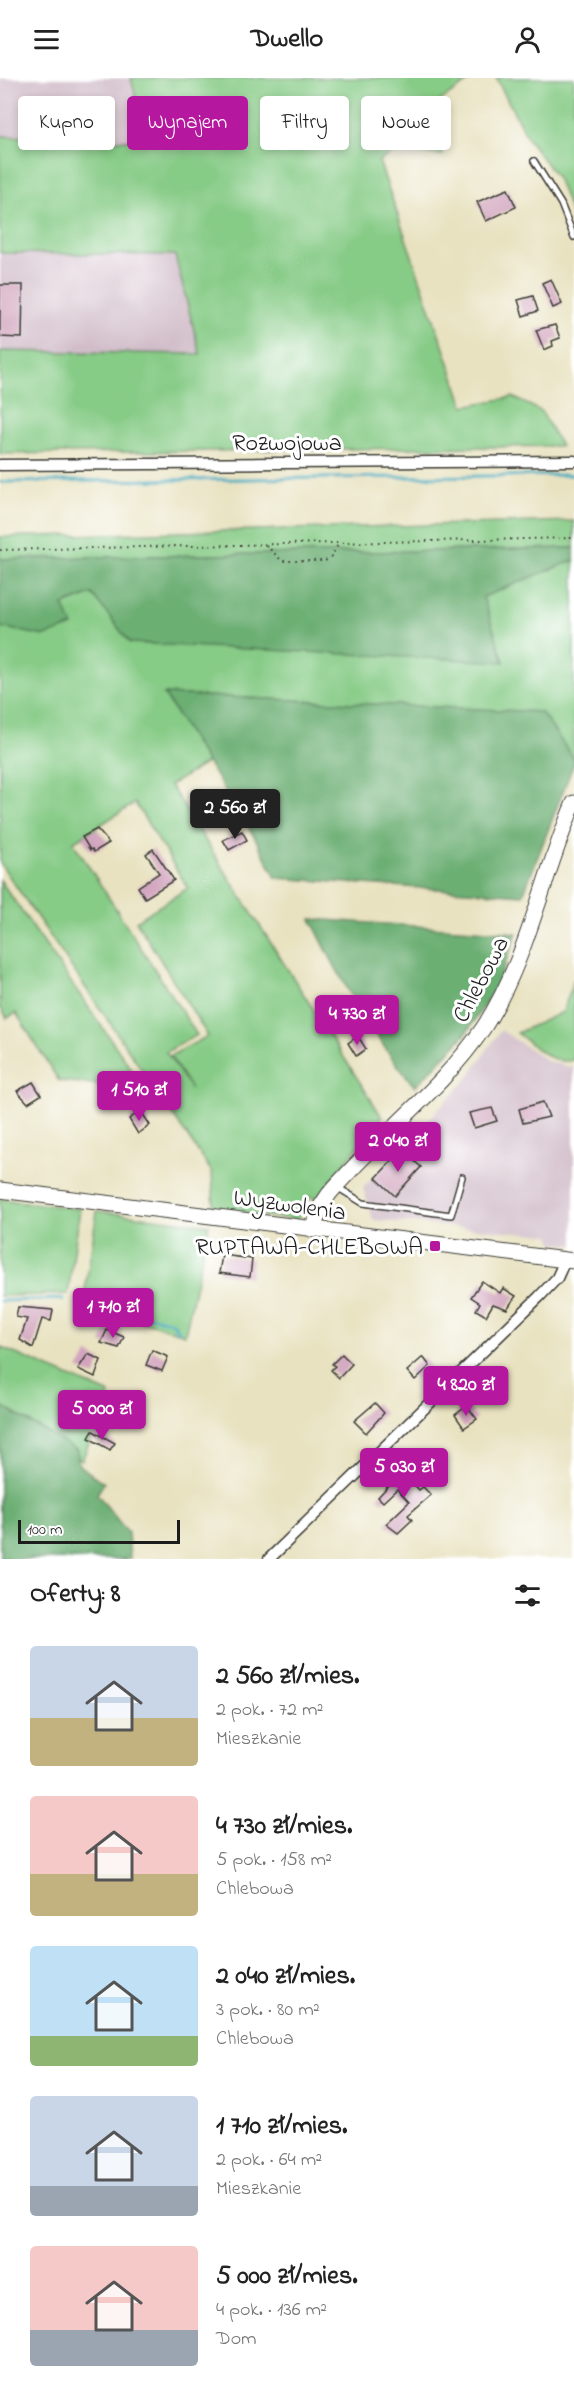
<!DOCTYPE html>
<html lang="pl">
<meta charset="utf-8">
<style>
body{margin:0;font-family:"Indie Flower",sans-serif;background:#f6f6f6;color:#222;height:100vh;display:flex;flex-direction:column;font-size:22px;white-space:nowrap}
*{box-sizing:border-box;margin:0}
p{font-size:20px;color:#767676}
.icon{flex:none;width:33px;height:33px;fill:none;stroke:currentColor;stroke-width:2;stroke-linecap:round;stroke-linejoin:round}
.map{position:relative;height:1481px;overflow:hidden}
.details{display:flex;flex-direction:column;background:#fff;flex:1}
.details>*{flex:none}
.hud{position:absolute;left:18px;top:18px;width:538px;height:54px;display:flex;gap:12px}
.scale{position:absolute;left:18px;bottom:15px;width:162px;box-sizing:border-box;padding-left:6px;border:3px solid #1c1c1c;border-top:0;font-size:16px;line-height:21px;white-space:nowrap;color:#1c1c1c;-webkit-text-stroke:4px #fff;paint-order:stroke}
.price{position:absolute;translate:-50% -51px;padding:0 14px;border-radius:6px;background:#b5179e;color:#fff;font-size:20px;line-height:39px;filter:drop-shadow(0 2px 3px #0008)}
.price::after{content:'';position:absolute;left:50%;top:36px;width:18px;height:14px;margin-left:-9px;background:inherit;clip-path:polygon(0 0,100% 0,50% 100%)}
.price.current{background:#222;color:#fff}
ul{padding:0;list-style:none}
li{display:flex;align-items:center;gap:18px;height:150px;padding:0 30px}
li span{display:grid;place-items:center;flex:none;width:168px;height:120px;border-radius:6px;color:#555}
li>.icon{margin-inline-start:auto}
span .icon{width:72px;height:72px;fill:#fffc;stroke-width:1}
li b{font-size:26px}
h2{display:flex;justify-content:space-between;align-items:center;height:72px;padding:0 30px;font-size:26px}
.chip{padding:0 21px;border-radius:6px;background:#fff;box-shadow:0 3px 9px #0003;font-size:21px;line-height:54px}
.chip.current{background:#b5179e;color:#fff}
header{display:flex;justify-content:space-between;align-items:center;height:78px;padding:0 30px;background:#fff;font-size:27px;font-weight:700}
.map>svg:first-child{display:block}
.industrial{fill:#d1bdc9}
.green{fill:#86cb86;stroke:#517451;stroke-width:1.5;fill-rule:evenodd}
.forest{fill:#6caf73;stroke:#446648;stroke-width:1.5}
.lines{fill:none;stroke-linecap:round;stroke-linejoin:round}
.stream{stroke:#3fa9bf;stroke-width:3}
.building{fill:#d2a4be}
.lane-casing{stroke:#3b3a35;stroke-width:8}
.street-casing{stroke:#3b3a35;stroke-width:13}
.secondary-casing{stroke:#3b3a35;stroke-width:17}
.path{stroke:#3b3a35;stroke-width:2;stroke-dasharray:1.5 4.5;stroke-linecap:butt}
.lane{stroke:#fff;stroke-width:5}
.street{stroke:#fff;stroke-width:10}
.secondary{stroke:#fff;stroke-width:15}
.poi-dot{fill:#b5179e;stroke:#fff;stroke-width:2}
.labels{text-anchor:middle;stroke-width:6;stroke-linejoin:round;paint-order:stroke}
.street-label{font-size:24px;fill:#1c1c1c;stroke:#fff}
.poi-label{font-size:24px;fill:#1c1c1c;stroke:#fff;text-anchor:end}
</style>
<header><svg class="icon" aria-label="menu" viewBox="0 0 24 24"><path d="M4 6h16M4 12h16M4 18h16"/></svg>Dwello<svg class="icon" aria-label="person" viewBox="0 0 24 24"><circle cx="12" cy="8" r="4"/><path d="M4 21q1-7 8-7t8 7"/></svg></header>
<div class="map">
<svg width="574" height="1481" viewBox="0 0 574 1481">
<rect width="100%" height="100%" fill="#fff"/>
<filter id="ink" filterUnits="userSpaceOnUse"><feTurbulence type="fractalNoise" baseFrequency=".0167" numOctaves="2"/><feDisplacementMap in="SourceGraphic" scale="12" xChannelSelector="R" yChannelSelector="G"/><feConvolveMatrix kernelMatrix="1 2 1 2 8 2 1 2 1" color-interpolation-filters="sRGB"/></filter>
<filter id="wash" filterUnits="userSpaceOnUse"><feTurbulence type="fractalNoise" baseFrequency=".008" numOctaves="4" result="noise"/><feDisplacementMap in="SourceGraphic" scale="24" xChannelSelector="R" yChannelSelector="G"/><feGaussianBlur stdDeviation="1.35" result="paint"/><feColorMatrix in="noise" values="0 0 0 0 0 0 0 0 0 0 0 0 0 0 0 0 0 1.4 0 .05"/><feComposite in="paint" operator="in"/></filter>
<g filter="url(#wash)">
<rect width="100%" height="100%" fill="#e8e2c0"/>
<g class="industrial">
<polygon points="0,0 131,0 147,63 0,58"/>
<polygon points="0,175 176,177 200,276 0,273"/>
<polygon points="501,952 547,983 570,989 574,988 574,1167 553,1165 550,1157 373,1142 363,1110 467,1001"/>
</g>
<g class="green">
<polygon points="131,0 474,0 428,31 443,77 396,73 379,83 464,328 513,319 541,333 561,368 0,376 0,273 200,276 175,177 0,175 0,58 147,63"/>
<polygon points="496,0 574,0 574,143 557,100 528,61"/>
<polygon points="574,443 574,470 0,481 0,459"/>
<path d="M574,482V681L540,634L164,616L207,685L170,707L382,1039L316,1121L309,1119L298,1142L214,1132L212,1094L0,785V549L45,558L63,527L92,516L504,583L482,519ZM135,725L188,810L136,843L208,958L170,978L191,1011L166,974L197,957L73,764Z"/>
<polygon points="0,802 132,992 104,1007 59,1003 16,935 7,940 0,929"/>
<path d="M574,901V982C552,988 533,967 517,955L563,934Z"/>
<polygon points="0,1121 80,1131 68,1216 0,1218"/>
<polygon points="97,1133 209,1147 185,1256 83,1226"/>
<polygon points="0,1269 110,1316 82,1382 0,1329"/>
</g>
<g class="forest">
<polygon points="574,470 574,482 483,519 504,584 130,565 92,516 63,527 73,548 45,558 0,549 0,481"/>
<polygon points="164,616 541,634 574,681 574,685 523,817 276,800 255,760"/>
<path d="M311,841L517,855L496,910L465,957L415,1009C373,959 339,900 311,841Z"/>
<polygon points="0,1327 77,1372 79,1387 104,1405 97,1416 128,1455 130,1481 0,1481"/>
</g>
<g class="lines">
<g class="stream">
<polyline points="0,404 574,397"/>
<polyline points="83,1221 172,1244 179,1253"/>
<polyline points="0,1223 63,1221"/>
</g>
</g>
<g id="blocks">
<g class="building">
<polygon points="508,111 516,129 486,143 477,124"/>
<polygon points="551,201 562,226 553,230 542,205"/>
<polygon points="0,207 23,207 22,260 0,259"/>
<polygon points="533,218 538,233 523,238 518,222"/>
<polygon points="555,247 560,260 552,263 553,268 544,272 536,252"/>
<polygon points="229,722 235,733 214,746 206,733"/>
<polygon points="97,751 109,765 94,774 92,771 90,772 82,759"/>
<polygon points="242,753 247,762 229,772 223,762"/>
<polygon points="153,771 174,802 145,820 138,809 159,795 146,776"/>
<polygon points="358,958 366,971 356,978 348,965"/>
<polygon points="33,1004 41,1017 28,1025 17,1013"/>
<polygon points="543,1024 549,1039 523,1045 519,1031"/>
<polygon points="492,1030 497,1043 474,1050 469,1035"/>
<polygon points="141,1033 150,1047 138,1056 129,1041"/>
<polygon points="402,1072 421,1089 395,1118 376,1100"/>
<polygon points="222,1177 252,1181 250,1199 219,1195"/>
<polygon points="482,1203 500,1215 503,1210 516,1218 507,1231 493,1226 486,1238 476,1232 480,1225 471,1219"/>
<polygon points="18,1229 53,1232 51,1243 42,1241 33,1270 20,1262 27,1241 16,1239"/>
<polygon points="107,1252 124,1259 119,1270 101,1265"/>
<polygon points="152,1272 168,1279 162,1293 146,1287"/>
<polygon points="88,1276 101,1282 95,1299 78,1291"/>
<polygon points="342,1276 352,1286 339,1300 331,1292 335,1288 332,1286"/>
<polygon points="423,1279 430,1288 415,1302 407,1293"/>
<polygon points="113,1323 127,1330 120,1347 111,1344 113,1340 107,1337"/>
<polygon points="375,1325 384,1335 366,1355 354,1343"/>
<polygon points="467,1328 477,1341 464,1350 455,1337"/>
<polygon points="93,1353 115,1365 110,1372 89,1360"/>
<polygon points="400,1391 419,1412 423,1409 431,1417 408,1437 412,1442 398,1455 386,1446 409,1424 397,1411 383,1424 378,1419 391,1405 388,1402"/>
</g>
</g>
</g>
<g filter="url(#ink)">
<use href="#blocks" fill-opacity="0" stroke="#3b3a35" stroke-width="1.5"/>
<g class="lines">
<defs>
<g id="lane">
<polyline points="534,83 561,126 574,159"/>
<polyline points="337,1109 363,1125 451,1137 462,1099"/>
</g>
<g id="street">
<polyline points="0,387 574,383"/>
<polyline points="269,1481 539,1219 557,1200 565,1182"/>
</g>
<g id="secondary">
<polyline points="0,1112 574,1183"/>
<path d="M313,1152L321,1128L329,1116C378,1058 442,1012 484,949C528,881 542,799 574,725"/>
</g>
</defs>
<use href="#lane" class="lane-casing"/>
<use href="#street" class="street-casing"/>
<use href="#secondary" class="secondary-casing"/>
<g class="path">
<polyline points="266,467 282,483 325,483 331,479 339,465"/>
<polyline points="0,472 574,460"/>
</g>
<use href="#lane" class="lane"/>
<use href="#street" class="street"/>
<use href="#secondary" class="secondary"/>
</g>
</g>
<rect class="poi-dot" x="429" y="1162" width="12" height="12" rx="3"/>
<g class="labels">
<g class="street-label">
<text x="287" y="372">Rozwojowa</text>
<text transform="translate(480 901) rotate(-62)" y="8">Chlebowa</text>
<text transform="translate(290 1126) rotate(8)" y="8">Wyzwolenia</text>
</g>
<g class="poi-label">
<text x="423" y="1176">RUPTAWA-CHLEBOWA</text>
</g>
</g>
</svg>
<div class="scale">100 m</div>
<b class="price current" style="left:235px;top:762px">2 560 zł</b>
<b class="price" style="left:357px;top:968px">4 730 zł</b>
<b class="price" style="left:139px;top:1044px">1 510 zł</b>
<b class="price" style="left:398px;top:1095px">2 040 zł</b>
<b class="price" style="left:113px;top:1261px">1 710 zł</b>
<b class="price" style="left:466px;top:1339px">4 820 zł</b>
<b class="price" style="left:102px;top:1363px">5 000 zł</b>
<b class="price" style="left:404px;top:1421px">5 030 zł</b>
<div class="hud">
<a class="chip">Kupno</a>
<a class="chip current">Wynajem</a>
<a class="chip">Filtry</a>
<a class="chip">Nowe</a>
</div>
</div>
<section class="details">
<h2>Oferty: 8<svg class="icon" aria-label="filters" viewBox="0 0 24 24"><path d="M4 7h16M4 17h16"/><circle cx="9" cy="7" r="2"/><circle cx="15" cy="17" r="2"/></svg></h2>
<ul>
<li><span style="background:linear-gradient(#c9d6e8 60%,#c2b280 0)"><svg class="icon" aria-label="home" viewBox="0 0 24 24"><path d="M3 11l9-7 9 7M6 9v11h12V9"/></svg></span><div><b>2 560 zł/mies.</b><p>2 pok. · 72 m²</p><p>Mieszkanie</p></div></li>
<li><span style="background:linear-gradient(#f6c9c9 65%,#c2b280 0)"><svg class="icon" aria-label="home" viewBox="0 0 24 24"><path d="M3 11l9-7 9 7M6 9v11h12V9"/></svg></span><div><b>4 730 zł/mies.</b><p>5 pok. · 158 m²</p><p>Chlebowa</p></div></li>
<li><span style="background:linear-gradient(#bfe0f5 75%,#8fb573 0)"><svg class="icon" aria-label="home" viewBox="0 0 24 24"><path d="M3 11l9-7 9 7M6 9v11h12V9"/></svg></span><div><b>2 040 zł/mies.</b><p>3 pok. · 80 m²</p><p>Chlebowa</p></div></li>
<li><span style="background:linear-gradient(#c9d6e8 75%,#9aa5b1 0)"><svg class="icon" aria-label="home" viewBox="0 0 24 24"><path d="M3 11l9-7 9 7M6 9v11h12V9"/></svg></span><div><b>1 710 zł/mies.</b><p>2 pok. · 64 m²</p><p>Mieszkanie</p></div></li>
<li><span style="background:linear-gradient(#f6c9c9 70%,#9aa5b1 0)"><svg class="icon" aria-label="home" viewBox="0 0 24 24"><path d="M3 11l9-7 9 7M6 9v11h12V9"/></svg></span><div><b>5 000 zł/mies.</b><p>4 pok. · 136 m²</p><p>Dom</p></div></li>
</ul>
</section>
